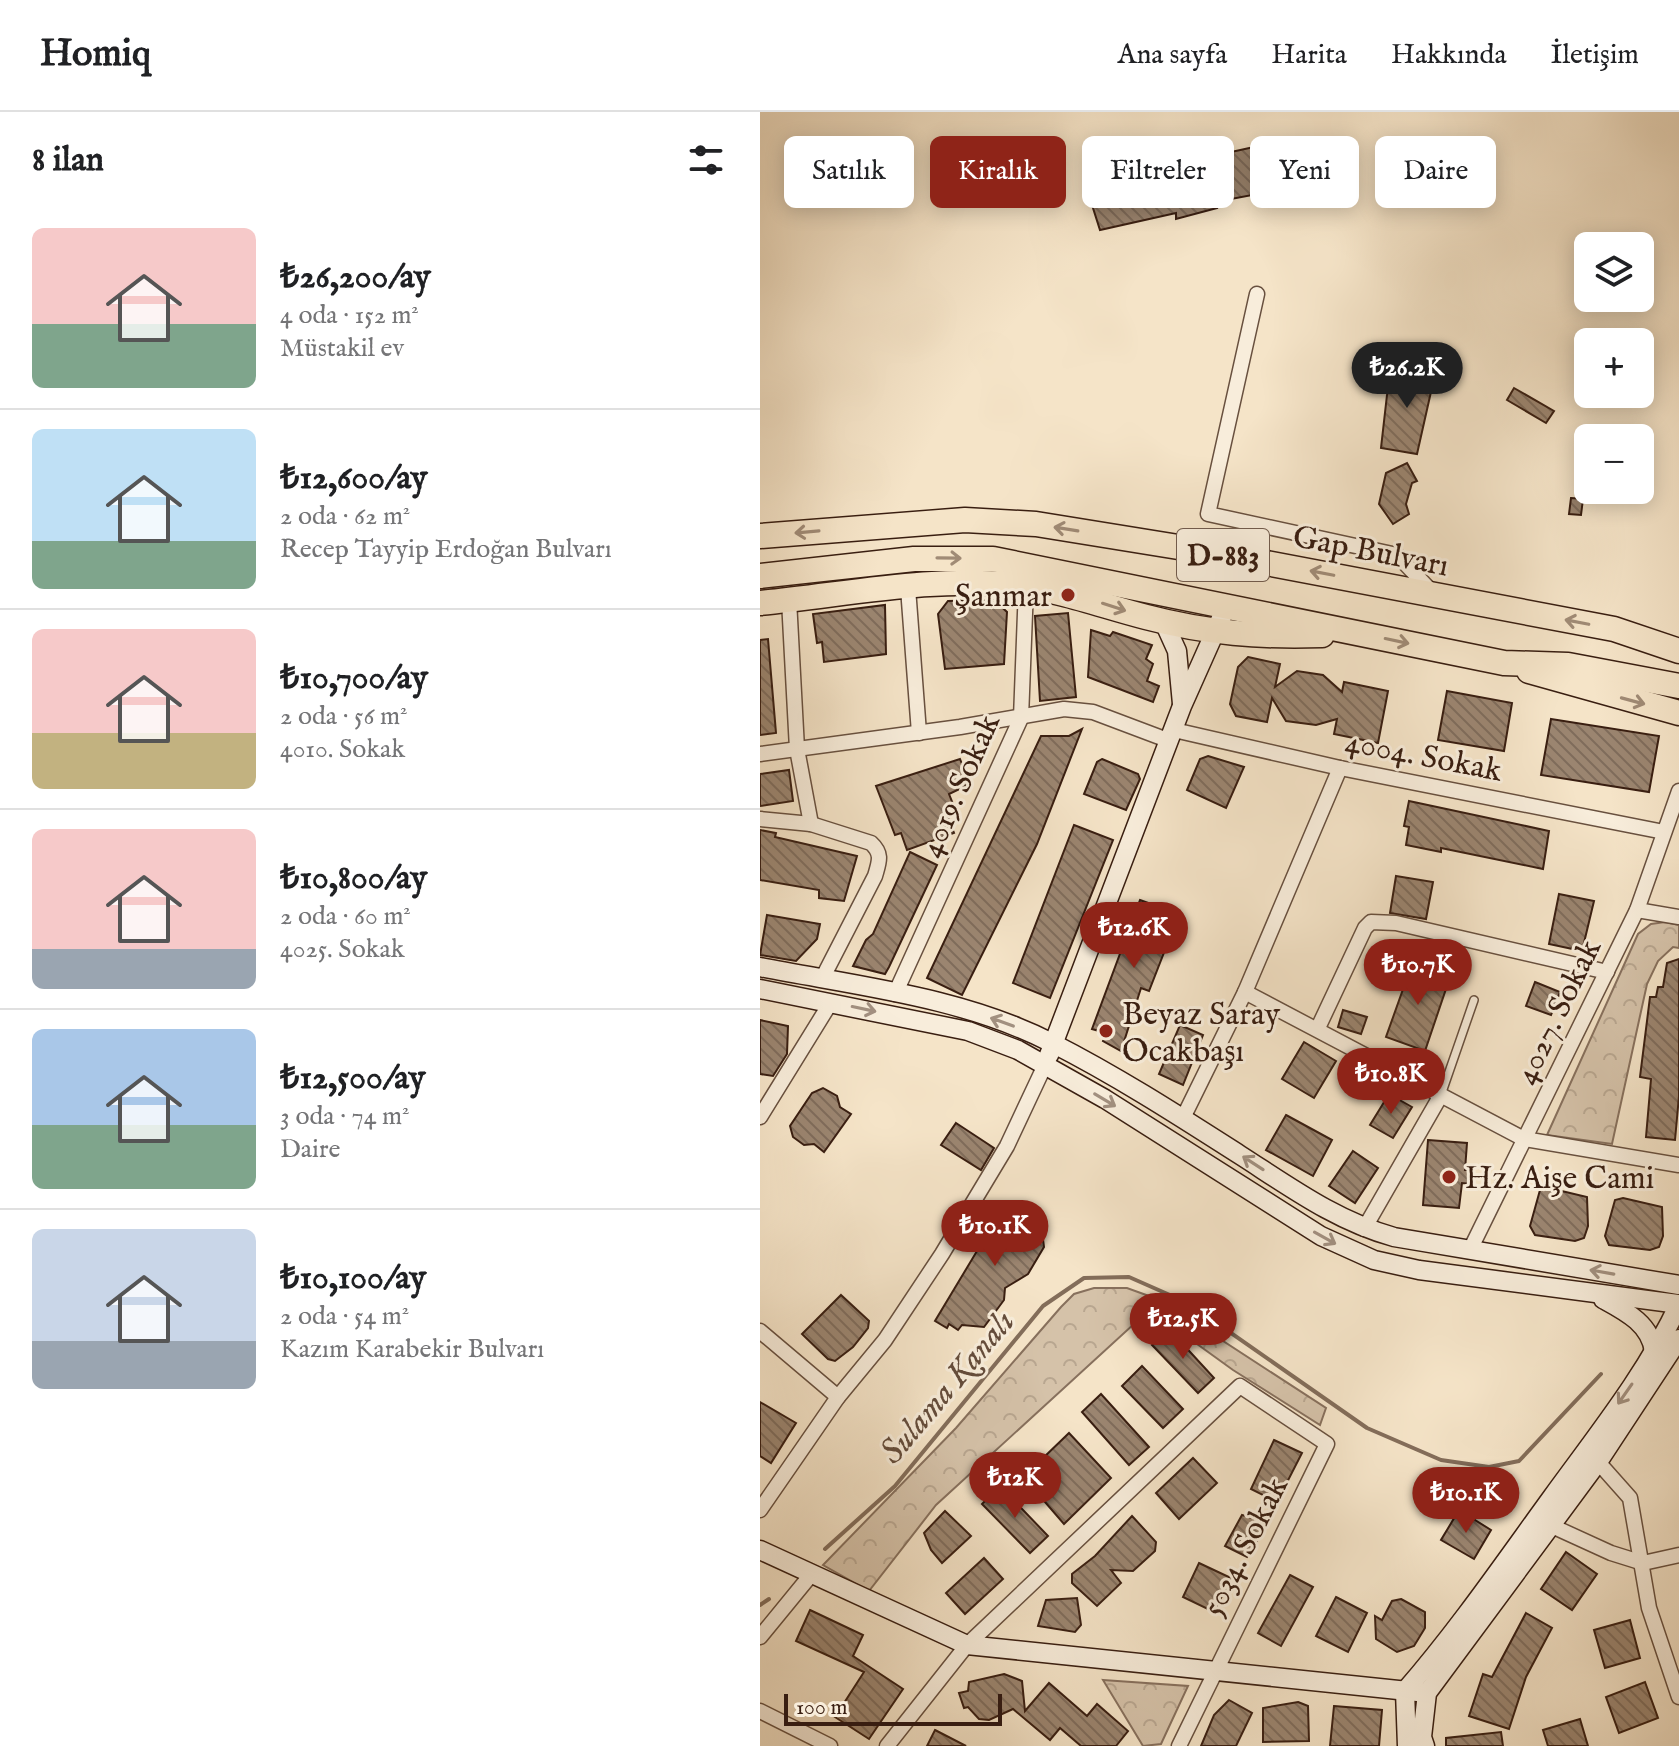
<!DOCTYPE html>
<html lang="tr">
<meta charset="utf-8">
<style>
body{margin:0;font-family:"IM FELL English",serif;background:#f2f2f2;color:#202124;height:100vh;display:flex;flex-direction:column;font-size:30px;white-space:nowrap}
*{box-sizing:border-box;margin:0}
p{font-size:26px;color:#757577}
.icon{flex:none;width:44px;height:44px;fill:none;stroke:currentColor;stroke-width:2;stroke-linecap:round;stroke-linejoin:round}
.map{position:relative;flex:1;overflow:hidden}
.sheet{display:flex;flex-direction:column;background:#fff;width:760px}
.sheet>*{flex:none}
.hud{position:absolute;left:24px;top:24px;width:760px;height:72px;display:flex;gap:16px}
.controls{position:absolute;left:814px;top:120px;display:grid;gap:16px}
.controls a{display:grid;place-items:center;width:80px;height:80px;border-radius:12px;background:#fff;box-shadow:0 4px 20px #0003;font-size:40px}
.scale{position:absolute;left:24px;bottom:20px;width:218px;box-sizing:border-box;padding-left:8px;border:4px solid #391e11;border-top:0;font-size:22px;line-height:28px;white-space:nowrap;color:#391e11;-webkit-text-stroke:6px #f8eddb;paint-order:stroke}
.price{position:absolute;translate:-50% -68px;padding:0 18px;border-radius:28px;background:#8f2418;color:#fff;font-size:26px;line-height:52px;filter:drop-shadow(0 2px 4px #0008)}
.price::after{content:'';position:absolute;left:50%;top:48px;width:24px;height:18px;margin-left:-12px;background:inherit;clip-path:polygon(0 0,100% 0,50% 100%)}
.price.selected{background:#222;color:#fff}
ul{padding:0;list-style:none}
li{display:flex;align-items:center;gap:24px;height:200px;padding:0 32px}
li+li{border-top:2px solid #e0e0e0}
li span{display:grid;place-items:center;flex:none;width:224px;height:160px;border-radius:12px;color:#555}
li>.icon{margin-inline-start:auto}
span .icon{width:96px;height:96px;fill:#fffc;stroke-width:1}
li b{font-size:34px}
h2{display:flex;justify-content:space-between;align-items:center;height:96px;padding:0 32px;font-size:34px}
.tag{padding:0 28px;border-radius:12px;background:#fff;box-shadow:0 4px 20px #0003;font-size:28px;line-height:72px}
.tag.selected{background:#8f2418;color:#fff}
header{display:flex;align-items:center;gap:48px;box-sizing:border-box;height:112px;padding:0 40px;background:#fff;border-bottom:2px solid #e0e0e0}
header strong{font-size:38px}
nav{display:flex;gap:44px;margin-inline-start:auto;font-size:28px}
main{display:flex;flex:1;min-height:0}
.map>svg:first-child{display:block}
.forest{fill:url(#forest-crowns);stroke:#87705d;stroke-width:2}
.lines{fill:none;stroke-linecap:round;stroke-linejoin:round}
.stream{stroke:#836d5a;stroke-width:4}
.building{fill:url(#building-back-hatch);stroke:#391e11;stroke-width:2}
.lane-casing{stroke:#68503f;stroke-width:10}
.street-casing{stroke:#68503f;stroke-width:17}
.secondary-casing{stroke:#391e11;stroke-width:21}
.highway-casing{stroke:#391e11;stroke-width:27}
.lane{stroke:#f8eddb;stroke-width:7}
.street{stroke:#f8eddb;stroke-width:14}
.secondary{stroke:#f8eddb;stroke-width:18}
.highway{stroke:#f5e4c8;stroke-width:24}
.oneway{stroke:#a08b76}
.oneway2{stroke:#a29080}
.poi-dot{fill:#8f2418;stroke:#f8eddb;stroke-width:3}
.labels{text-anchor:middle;stroke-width:6;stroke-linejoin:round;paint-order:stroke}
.shield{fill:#f8eddb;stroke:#725c4e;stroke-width:2}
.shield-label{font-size:30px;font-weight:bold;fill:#391e11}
.street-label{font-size:32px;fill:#391e11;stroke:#f8eddb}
.poi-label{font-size:32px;fill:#391e11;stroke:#f8eddb;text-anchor:start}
.water-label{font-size:34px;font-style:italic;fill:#644c3b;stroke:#f8eddb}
</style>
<header>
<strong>Homiq</strong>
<nav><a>Ana sayfa</a><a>Harita</a><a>Hakkında</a><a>İletişim</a></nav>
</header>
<main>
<section class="sheet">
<h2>8 ilan<svg class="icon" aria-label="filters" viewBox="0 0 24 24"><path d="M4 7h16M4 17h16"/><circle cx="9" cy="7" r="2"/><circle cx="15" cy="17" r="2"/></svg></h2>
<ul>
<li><span style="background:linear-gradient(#f6c9c9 60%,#7fa58c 0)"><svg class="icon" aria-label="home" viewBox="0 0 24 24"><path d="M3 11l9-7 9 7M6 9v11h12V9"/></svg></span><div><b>₺26,200/ay</b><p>4 oda · 152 m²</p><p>Müstakil ev</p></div></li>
<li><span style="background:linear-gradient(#bfe0f5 70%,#7fa58c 0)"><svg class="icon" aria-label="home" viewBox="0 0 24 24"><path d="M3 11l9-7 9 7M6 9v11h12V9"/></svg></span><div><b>₺12,600/ay</b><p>2 oda · 62 m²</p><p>Recep Tayyip Erdoğan Bulvarı</p></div></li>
<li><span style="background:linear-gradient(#f6c9c9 65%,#c2b280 0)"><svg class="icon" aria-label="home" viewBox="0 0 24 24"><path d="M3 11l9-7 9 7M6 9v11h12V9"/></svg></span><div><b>₺10,700/ay</b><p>2 oda · 56 m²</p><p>4010. Sokak</p></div></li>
<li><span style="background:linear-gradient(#f6c9c9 75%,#9aa5b1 0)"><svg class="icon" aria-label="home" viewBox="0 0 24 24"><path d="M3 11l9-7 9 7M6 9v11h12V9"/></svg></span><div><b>₺10,800/ay</b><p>2 oda · 60 m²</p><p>4025. Sokak</p></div></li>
<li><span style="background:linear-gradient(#a9c7e8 60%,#7fa58c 0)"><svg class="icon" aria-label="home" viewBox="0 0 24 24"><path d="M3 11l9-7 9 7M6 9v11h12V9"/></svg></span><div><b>₺12,500/ay</b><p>3 oda · 74 m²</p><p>Daire</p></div></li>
<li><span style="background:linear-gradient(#c9d6e8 70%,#9aa5b1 0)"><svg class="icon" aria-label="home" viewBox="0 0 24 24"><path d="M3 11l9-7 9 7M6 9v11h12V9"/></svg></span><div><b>₺10,100/ay</b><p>2 oda · 54 m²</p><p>Kazım Karabekir Bulvarı</p></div></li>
</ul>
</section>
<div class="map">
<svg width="919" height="1634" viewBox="0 0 919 1634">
<defs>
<pattern id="forest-crowns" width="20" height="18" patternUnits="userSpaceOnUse" patternTransform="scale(2)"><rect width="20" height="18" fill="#d5c2a9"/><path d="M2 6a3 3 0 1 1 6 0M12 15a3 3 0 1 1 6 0" fill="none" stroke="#b8a690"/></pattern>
<pattern id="building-back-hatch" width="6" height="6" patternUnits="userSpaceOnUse" patternTransform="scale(2)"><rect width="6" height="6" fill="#9b8570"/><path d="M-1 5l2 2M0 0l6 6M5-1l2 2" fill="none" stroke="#7f6c5b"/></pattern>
</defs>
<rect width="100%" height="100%" fill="#f5e4c8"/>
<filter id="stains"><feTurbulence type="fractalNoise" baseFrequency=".0025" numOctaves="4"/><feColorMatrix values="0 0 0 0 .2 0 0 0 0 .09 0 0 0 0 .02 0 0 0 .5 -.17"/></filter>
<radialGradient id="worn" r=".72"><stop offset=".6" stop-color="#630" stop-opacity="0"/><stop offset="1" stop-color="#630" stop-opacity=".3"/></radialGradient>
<g class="forest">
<polygon points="905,810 919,813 919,836 913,835 898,849 887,872 852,1032 787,1023 878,822 891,812"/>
<polygon points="334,1176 367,1176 400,1188 566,1296 560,1313 473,1258 394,1201 387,1200 176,1393 109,1479 63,1453 196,1316 301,1195 314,1182"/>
<polygon points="343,1568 428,1574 401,1632 383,1634"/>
</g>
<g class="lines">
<g class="stream">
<polyline points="65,1437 135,1374 283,1194 324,1166 369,1165 428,1191 607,1316 681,1348 729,1355 759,1349 841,1262"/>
<polyline points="0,1493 9,1487"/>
</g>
</g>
<g class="building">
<polygon points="512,31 524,77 455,90 457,96 416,107 416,101 340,118 326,74 393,58 392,50 402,48 401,43 439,35 441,41 451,37 453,44"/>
<polygon points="638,254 675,262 657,342 621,336 627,283"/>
<polygon points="754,276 794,299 786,311 747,288"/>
<polygon points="647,351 657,369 652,371 646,392 649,402 633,412 619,392 626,361"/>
<polygon points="811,386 823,387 821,403 809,402"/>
<polygon points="234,488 247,500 244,552 185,557 178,502 188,489"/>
<polygon points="125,493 126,542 64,550 62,530 57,531 53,502"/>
<polygon points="308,501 316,585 280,589 275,504"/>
<polygon points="331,518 350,524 353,520 392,533 386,547 393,552 387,569 399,574 393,590 328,565"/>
<polygon points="8,527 16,621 0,623 0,528"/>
<polygon points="488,545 520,552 515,575 537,559 563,563 582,580 584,570 628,579 618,631 574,622 577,607 556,613 526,609 512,586 507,610 476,604 470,592 478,555"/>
<polygon points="687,579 752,591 744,639 678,628"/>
<polygon points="791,607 899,624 889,680 781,663"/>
<polygon points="322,617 277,732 202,883 167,866 281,624 309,624"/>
<polygon points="448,644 484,655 466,696 427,678 440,647"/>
<polygon points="200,647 210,672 189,682 197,702 188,705 194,721 147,738 141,721 135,723 116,674"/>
<polygon points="342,647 378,662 380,667 366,698 324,682 337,650"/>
<polygon points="29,658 33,689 0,694 0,662"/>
<polygon points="649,689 789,719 783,757 681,736 681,740 646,733 649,715 644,714"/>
<polygon points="314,713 353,728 290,886 253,871"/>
<polygon points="0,718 16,721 15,725 97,744 84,789 59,786 59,778 0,768"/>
<polygon points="150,740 177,753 129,855 125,862 93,854 106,828 113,822"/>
<polygon points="636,764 673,770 666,807 630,801"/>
<polygon points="799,782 834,789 822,839 789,832"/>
<polygon points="380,788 419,802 389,879 381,876 361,939 343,929 346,921 332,917"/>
<polygon points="7,803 60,812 57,827 36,849 0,843"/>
<polygon points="919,847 919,984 915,1028 886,1025 891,967 880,965 890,885 896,885 898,875 903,875 907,851"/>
<polygon points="652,852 690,865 665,939 626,925"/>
<polygon points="775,870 800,880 791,903 766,894"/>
<polygon points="583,898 607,905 601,922 578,915"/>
<polygon points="0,908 28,914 27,942 13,964 0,962"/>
<polygon points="420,913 443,923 423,973 399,962"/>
<polygon points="544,930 576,949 554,986 522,967"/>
<polygon points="63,976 77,984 80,995 91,1002 64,1040 54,1032 44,1033 33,1025 30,1014 52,981"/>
<polygon points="629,982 652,995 633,1026 610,1013"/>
<polygon points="526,1003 572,1028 553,1064 506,1038"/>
<polygon points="196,1011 234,1036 221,1058 181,1033"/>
<polygon points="668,1028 707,1031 705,1058 713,1058 712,1072 702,1071 699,1096 663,1093"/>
<polygon points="593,1039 618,1056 595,1091 569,1074"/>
<polygon points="789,1076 827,1085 828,1114 824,1126 815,1129 775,1123 770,1114 780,1078"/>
<polygon points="863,1086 902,1095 903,1124 899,1135 890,1138 849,1133 845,1124 855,1088"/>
<polygon points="247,1089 258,1091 280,1104 284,1135 268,1162 245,1176 244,1188 224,1215 202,1213 198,1218 189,1212 187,1216 175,1209"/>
<polygon points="81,1183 109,1209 108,1216 93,1235 75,1249 68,1247 42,1222"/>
<polygon points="409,1217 454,1266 438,1281 392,1233"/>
<polygon points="382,1254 423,1297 403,1316 362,1274"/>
<polygon points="341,1282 389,1335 369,1353 322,1300"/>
<polygon points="0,1290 36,1311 11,1351 0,1344"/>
<polygon points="309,1321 351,1366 304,1412 259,1360 261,1352 275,1342 281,1348"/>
<polygon points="514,1328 542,1341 517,1390 491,1377"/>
<polygon points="433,1346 457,1371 419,1407 396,1381"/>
<polygon points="240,1374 288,1424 270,1441 222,1392"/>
<polygon points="699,1398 731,1418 714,1447 681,1428"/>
<polygon points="185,1399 211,1424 182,1451 171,1438 164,1421"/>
<polygon points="482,1403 502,1409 503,1419 487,1445 465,1434"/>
<polygon points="372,1404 396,1430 395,1439 373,1459 351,1458 361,1471 337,1494 312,1471 312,1462 335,1444"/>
<polygon points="806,1440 837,1462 812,1498 781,1477"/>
<polygon points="224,1446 243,1467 205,1502 186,1481"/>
<polygon points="439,1451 471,1466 454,1500 423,1485"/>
<polygon points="530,1463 553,1475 521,1534 498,1521"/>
<polygon points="576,1485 607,1501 588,1540 556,1524"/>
<polygon points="317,1486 321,1513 315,1520 278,1514 286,1488"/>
<polygon points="641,1487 665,1500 665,1516 654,1534 637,1540 616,1527 615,1504 622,1508 632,1489"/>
<polygon points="50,1498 103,1523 93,1544 143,1577 109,1627 75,1605 104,1560 36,1529"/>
<polygon points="766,1501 792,1516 766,1565 749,1617 709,1604 723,1562 732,1565"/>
<polygon points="870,1508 880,1546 845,1556 834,1518"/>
<polygon points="244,1562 262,1569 265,1599 289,1571 327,1604 337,1592 368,1619 356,1634 321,1634 300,1616 290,1628 253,1597 229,1608 219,1607 208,1595 204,1596 199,1581 208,1579 209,1570"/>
<polygon points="885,1570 898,1606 859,1621 846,1585"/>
<polygon points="469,1588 492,1601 476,1634 441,1634 454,1603"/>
<polygon points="538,1590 548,1594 549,1629 503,1630 503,1596"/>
<polygon points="574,1594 622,1598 619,1634 570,1634"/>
<polygon points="820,1607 828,1634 788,1634 783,1618"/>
<polygon points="175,1618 206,1634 167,1634"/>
<polygon points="741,1620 743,1634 686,1634 686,1626"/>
</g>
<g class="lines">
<defs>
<polyline id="lane" points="681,983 714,888"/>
<g id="street">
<polyline points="497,182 448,402 637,443 672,480"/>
<polyline points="148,476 159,621"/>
<polyline points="29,488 37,637 51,712"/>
<polyline points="414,618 580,656 904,720"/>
<polyline points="0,642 200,615 304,597 333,600 410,629"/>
<path d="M0,707L51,712L111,731C123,742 119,750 115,764L62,867"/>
<polyline points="877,798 919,805"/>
<polyline points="485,880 764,1027 919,1053"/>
<polyline points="135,882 261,606 266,475"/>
<polyline points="558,916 605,816 611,810 636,811 847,860"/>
<polyline points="0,1005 71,890"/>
<polyline points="423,1006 485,880 580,656"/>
<polyline points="604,1117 681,983"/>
<polyline points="710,1138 877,798 919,679"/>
<polyline points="0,1219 78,1285"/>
<polyline points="838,1350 870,1386 889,1496 919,1585"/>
<polyline points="0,1398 78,1285 125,1228 182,1142 247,1034 285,953"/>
<polyline points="783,1410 851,1441 883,1451 919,1443"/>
<polyline points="0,1525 50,1464"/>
<polyline points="0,1599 70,1634"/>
<polyline points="127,1634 207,1533 480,1274 567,1332 419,1634"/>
</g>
<g id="secondary">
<polyline points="403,508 417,539 422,592"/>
<path d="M0,855C97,874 203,885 292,931C357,964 419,1004 480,1043C530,1075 576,1109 634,1125L919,1173"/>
<polyline points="0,877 208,919 258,938 345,987 561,1124 614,1148 659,1158 919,1192"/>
<polyline points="289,943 422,594 467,493"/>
<path d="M843,1187C865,1199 891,1212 894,1240"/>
<polyline points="0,1438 207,1533 667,1581"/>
<path d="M647,1634L645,1579C698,1518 744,1451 792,1385C837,1323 887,1261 919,1192"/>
<polyline points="665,1634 662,1625 667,1581 838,1350 919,1227"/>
</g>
<g id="highway">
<polyline points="0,424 205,408 276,412 443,439 854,517 919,539"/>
<polyline points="0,464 154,447 233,447 744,551 808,553 919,574"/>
<path d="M0,491C84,483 171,464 256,473C301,478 343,494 386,505C447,521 500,525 562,523"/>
<polyline points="769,559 919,601"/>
</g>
</defs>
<use href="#lane" class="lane-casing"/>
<use href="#street" class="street-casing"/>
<use href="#secondary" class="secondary-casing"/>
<use href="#highway" class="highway-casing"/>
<use href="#lane" class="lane"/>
<use href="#street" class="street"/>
<use href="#secondary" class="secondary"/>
<use href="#highway" class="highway"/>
</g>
<defs><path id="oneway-shaft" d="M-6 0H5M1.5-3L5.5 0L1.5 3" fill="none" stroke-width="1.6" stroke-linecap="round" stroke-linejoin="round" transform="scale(2)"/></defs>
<g class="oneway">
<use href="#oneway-shaft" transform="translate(306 417) rotate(-171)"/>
<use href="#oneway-shaft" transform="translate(47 420) rotate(175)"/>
<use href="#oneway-shaft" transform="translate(189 446) rotate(1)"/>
<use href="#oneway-shaft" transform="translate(562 461) rotate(-169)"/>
<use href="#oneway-shaft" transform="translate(354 495) rotate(18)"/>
<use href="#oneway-shaft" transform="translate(817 510) rotate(-169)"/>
<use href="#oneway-shaft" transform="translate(637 529) rotate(12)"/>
<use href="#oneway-shaft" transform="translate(873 589) rotate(15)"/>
</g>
<g class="oneway2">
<use href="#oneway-shaft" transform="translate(104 897) rotate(12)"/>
<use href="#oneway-shaft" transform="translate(242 910) rotate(-160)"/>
<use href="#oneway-shaft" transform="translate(345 988) rotate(31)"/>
<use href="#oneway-shaft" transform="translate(493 1051) rotate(-147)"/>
<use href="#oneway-shaft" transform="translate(565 1126) rotate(29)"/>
<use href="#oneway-shaft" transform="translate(842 1160) rotate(-170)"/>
<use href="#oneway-shaft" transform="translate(865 1282) rotate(125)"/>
</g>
<g class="poi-dot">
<circle cx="308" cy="483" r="8"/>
<circle cx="346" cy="919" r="8"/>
<circle cx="689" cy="1065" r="8"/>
</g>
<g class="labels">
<rect class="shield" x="417" y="417" width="92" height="52" rx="6"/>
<g class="shield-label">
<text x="463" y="453">D-883</text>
</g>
<g class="street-label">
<text transform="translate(611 438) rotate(11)" y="11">Gap Bulvarı</text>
<text transform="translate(664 643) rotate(11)" y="11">4004. Sokak</text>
<text transform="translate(199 673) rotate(-66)" y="11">4019. Sokak</text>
<text transform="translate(797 899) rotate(-64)" y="11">4027. Sokak</text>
<text transform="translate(484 1434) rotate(-63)" y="11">5034. Sokak</text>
</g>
<g class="poi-label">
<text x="292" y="494" text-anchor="end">Şanmar</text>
<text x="362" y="912">Beyaz Saray<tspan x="362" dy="37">Ocakbaşı</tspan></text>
<text x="705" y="1076">Hz. Aişe Cami</text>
</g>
<g class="water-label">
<text transform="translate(186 1274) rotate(-50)" y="12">Sulama Kanalı</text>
</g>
</g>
<rect width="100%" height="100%" filter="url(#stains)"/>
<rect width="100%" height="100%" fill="url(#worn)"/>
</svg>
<div class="controls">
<a><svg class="icon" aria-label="layers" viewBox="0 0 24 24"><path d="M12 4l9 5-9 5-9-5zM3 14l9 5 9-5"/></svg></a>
<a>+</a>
<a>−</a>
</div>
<div class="scale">100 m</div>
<b class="price selected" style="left:647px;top:298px">₺26.2K</b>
<b class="price" style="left:374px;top:858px">₺12.6K</b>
<b class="price" style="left:658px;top:895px">₺10.7K</b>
<b class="price" style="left:631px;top:1004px">₺10.8K</b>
<b class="price" style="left:235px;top:1156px">₺10.1K</b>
<b class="price" style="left:423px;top:1249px">₺12.5K</b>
<b class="price" style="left:255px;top:1408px">₺12K</b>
<b class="price" style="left:706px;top:1423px">₺10.1K</b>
<div class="hud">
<a class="tag">Satılık</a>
<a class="tag selected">Kiralık</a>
<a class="tag">Filtreler</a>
<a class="tag">Yeni</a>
<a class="tag">Daire</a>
</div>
</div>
</main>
